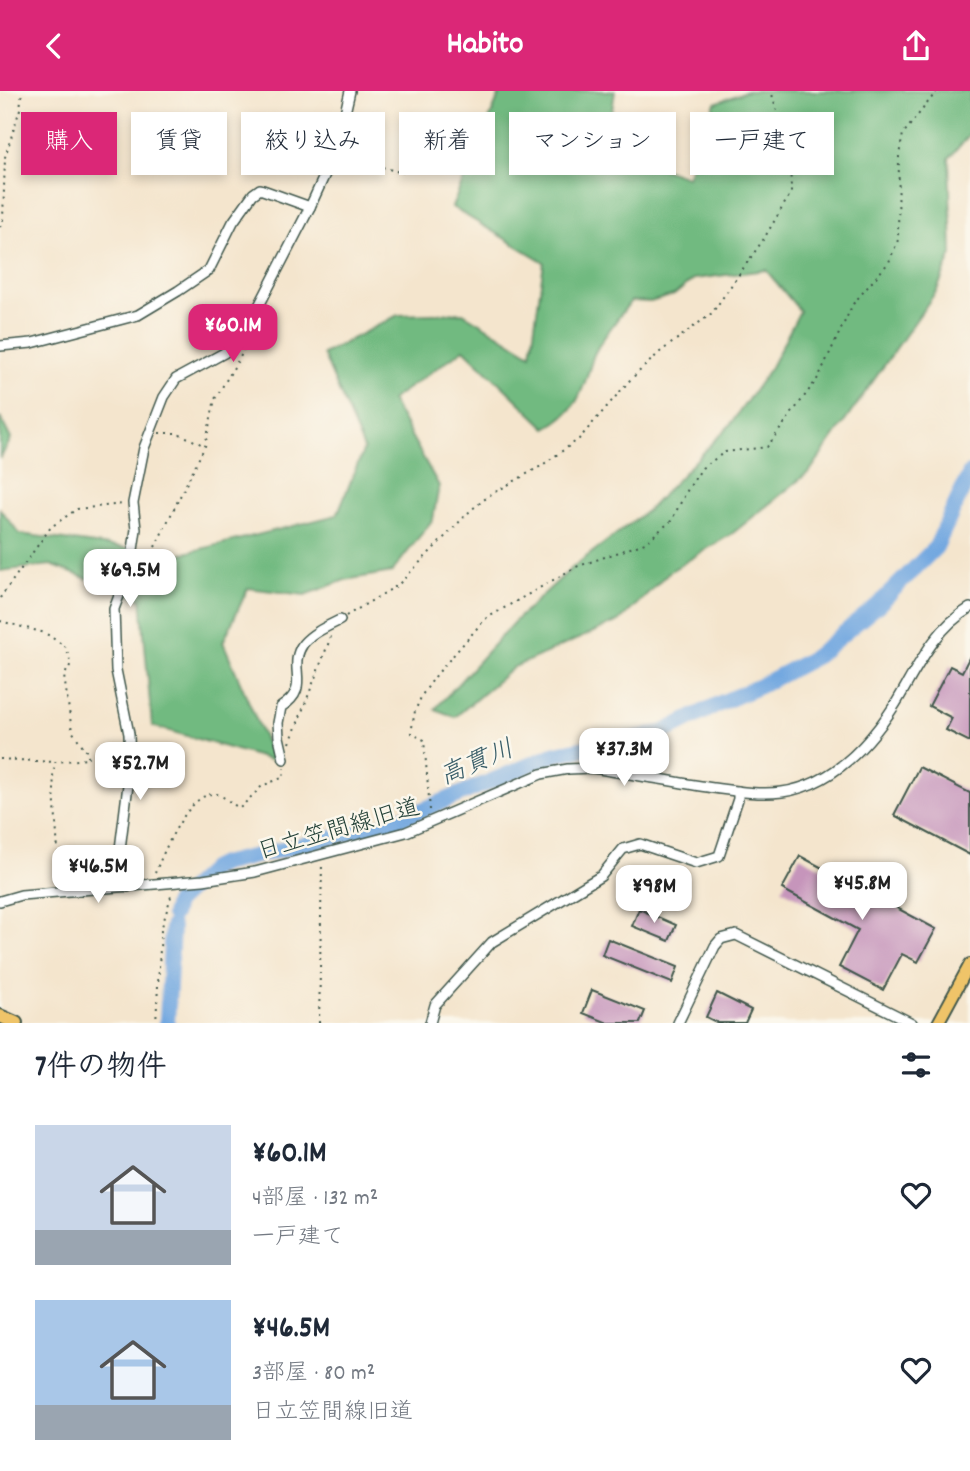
<!DOCTYPE html>
<html lang="ja">
<meta charset="utf-8">
<style>
body{margin:0;font-family:Dekko,"Klee One",sans-serif;background:#f2f2f3;color:#1f2937;height:100vh;display:flex;flex-direction:column;font-size:26px;white-space:nowrap}
*{box-sizing:border-box;margin:0}
p{font-size:23px;color:#747a83}
.icon{flex:none;width:38px;height:38px;fill:none;stroke:currentColor;stroke-width:2;stroke-linecap:round;stroke-linejoin:round}
.map{position:relative;height:932px;overflow:hidden}
.sheet{display:flex;flex-direction:column;background:#fff;flex:1}
.sheet>*{flex:none}
.banner{position:absolute;left:21px;top:21px;width:929px;height:63px;display:flex;gap:14px}
.price{position:absolute;translate:-50% -60px;padding:0 16px;border-radius:14px;background:#fff;color:#222;font-size:23px;line-height:46px;filter:drop-shadow(0 2px 4px #0008)}
.price::after{content:'';position:absolute;left:50%;top:42px;width:21px;height:16px;margin-left:-10px;background:inherit;clip-path:polygon(0 0,100% 0,50% 100%)}
.price.active{background:#db2777;color:#fff}
ul{padding:0;list-style:none}
li{display:flex;align-items:center;gap:21px;height:175px;padding:0 35px}
li span{display:grid;place-items:center;flex:none;width:196px;height:140px;border-radius:0px;color:#555}
li>.icon{margin-inline-start:auto}
span .icon{width:84px;height:84px;fill:#fffc;stroke-width:1}
li b{font-size:30px}
h2{display:flex;justify-content:space-between;align-items:center;height:84px;padding:0 35px;font-size:30px}
.chip{padding:0 24px;border-radius:0px;background:#fff;box-shadow:0 4px 10px #0003;font-size:24px;line-height:63px}
.chip.active{background:#db2777;color:#fff}
header{display:flex;justify-content:space-between;align-items:center;height:91px;padding:0 35px;background:#db2777;color:#fff;font-size:32px;font-weight:700}
.map>svg:first-child{display:block}
.forest{fill:#71ba80;stroke:#487c5a;stroke-width:2}
.lines{fill:none;stroke-linecap:round;stroke-linejoin:round}
.river{stroke:#73a8e0;stroke-width:16}
.building{fill:#c695bb}
.minor-casing{stroke:#3f564b;stroke-width:12}
.major-casing{stroke:#3f564b;stroke-width:14}
.highway-casing{stroke:#3f564b;stroke-width:16}
.path{stroke:#3f564b;stroke-width:2;stroke-dasharray:2 5;stroke-linecap:butt}
.minor{stroke:#fff;stroke-width:9}
.major{stroke:#efc469;stroke-width:10}
.highway{stroke:#efc469;stroke-width:12}
.labels{text-anchor:middle;stroke-width:5;stroke-linejoin:round;paint-order:stroke}
.street-label{font-size:24px;fill:#1f3d34;stroke:#fbf7ec}
.water-label{font-size:26px;font-style:italic;fill:#385d68;stroke:#fbf7ec}
</style>
<header><svg class="icon" aria-label="back" viewBox="0 0 24 24"><path d="M15 5l-7 7 7 7"/></svg>Habito<svg class="icon" aria-label="share" viewBox="0 0 24 24"><path d="M12 15V3M7 8l5-5 5 5M5 13v7h14v-7"/></svg></header>
<div class="map">
<svg width="970" height="932" viewBox="0 0 970 932">
<rect width="100%" height="100%" fill="#fbf7ec"/>
<filter id="ink" filterUnits="userSpaceOnUse"><feTurbulence type="fractalNoise" baseFrequency=".0143" numOctaves="2"/><feDisplacementMap in="SourceGraphic" scale="14" xChannelSelector="R" yChannelSelector="G"/><feConvolveMatrix kernelMatrix="1 2 1 2 8 2 1 2 1" color-interpolation-filters="sRGB"/></filter>
<filter id="wash" filterUnits="userSpaceOnUse"><feTurbulence type="fractalNoise" baseFrequency=".00686" numOctaves="4" result="noise"/><feDisplacementMap in="SourceGraphic" scale="28" xChannelSelector="R" yChannelSelector="G"/><feGaussianBlur stdDeviation="1.57" result="paint"/><feColorMatrix in="noise" values="0 0 0 0 0 0 0 0 0 0 0 0 0 0 0 0 0 1.4 0 .05"/><feComposite in="paint" operator="in"/></filter>
<g filter="url(#wash)">
<rect width="100%" height="100%" fill="#f4e5cd"/>
<g class="forest">
<path d="M501,0H615L606,58L687,86L715,12L747,0H970V43L949,67L952,163L937,199L810,380L733,442L669,481L621,529L514,576L455,626L435,618L515,530L573,476L648,419L730,334L771,276L800,220L766,179L694,188L674,204L650,211L631,210C621,223 598,252 593,266C583,298 579,320 546,337L464,258L391,309L439,395L433,428L392,481L345,489L305,504L248,497L223,551L274,670L152,635L141,508L51,474L0,480V418L20,443L177,464L337,424L364,358L323,263L398,224L463,222L531,263L544,171L452,116Z"/>
<polygon points="0,326 11,348 0,368"/>
</g>
<g class="lines">
<g class="river">
<polyline points="173,824 176,812 212,778 222,773 389,733 556,663 664,641 723,611 760,595 815,566 878,514 936,456 970,382"/>
<polyline points="167,932 172,836"/>
</g>
</g>
<g id="blocks">
<g class="building">
<polygon points="970,565 970,651 946,639 952,627 929,615 950,575 962,581"/>
<polygon points="919,676 970,702 970,764 894,724"/>
<polygon points="800,765 936,838 918,871 902,863 883,899 839,876 858,839 782,798"/>
<polygon points="639,818 676,834 669,850 632,835"/>
<polygon points="608,848 678,876 672,892 602,864"/>
<polygon points="592,899 645,920 640,932 608,932 583,922"/>
<polygon points="717,902 751,919 745,932 718,932 706,926"/>
</g>
</g>
</g>
<g filter="url(#ink)">
<use href="#blocks" fill-opacity="0" stroke="#3f564b" stroke-width="2"/>
<g class="lines">
<defs>
<g id="minor">
<polyline points="0,255 32,252 138,224 178,200 209,179 233,131 253,103 260,98 310,116"/>
<path d="M284,668L279,646L278,632L281,616C313,596 286,577 303,553C312,542 328,535 340,529"/>
<polyline points="128,796 120,758 130,678 129,643 116,579 114,518 131,473 136,438 133,412 144,357 164,306 176,288 224,262 246,240 310,116 337,57 350,0"/>
<path d="M0,810L21,804L203,789L255,781L406,741L541,683L568,678L592,677C633,683 673,691 713,697C735,700 760,704 782,701C833,694 870,653 896,612C917,577 934,538 970,517"/>
<polyline points="430,932 435,914 492,851 601,785 623,758 640,753 696,772 719,765 738,708 738,700"/>
<polyline points="678,932 715,855 721,848 736,844 912,932"/>
</g>
<polyline id="major" points="938,932 970,873"/>
<polyline id="highway" points="0,925 16,932"/>
</defs>
<use href="#minor" class="minor-casing"/>
<use href="#major" class="major-casing"/>
<use href="#highway" class="highway-casing"/>
<g class="path">
<polyline points="342,65 403,82"/>
<polyline points="0,136 3,129 5,66 20,18 22,0"/>
<polyline points="159,342 178,342 203,354"/>
<polyline points="155,456 205,355 215,308 243,261 244,255"/>
<polyline points="0,507 51,436 77,418 124,413"/>
<polyline points="346,525 398,494 471,419 490,404 541,375 579,348 630,289 660,261 712,222 763,149 791,102 790,63 771,0"/>
<polyline points="0,530 45,542 66,556 71,573 64,585 72,640 88,662 88,668 55,671 53,683 60,792"/>
<polyline points="290,652 332,543"/>
<polyline points="0,668 55,671"/>
<polyline points="430,719 424,649 411,642 415,620 422,604 437,583 485,528 576,476 645,452 671,430 688,398 702,377 725,361 767,356 818,287 853,213 889,171 898,149 899,64 903,43 937,0"/>
<path d="M155,782C163,763 189,698 217,703C224,705 232,714 240,717L262,695L284,686V677"/>
<polyline points="156,932 161,839 172,802"/>
<polyline points="319,932 322,772"/>
</g>
<use href="#minor" class="minor"/>
<use href="#major" class="major"/>
<use href="#highway" class="highway"/>
</g>
</g>
<g class="labels">
<g class="street-label">
<text transform="translate(338 737) rotate(-16)" y="8">日立笠間線旧道</text>
</g>
<g class="water-label">
<text transform="translate(476 670) rotate(-23)" y="9">高貫川</text>
</g>
</g>
</svg>
<b class="price active" style="left:233px;top:273px">¥60.1M</b>
<b class="price" style="left:130px;top:518px">¥69.5M</b>
<b class="price" style="left:624px;top:697px">¥37.3M</b>
<b class="price" style="left:140px;top:711px">¥52.7M</b>
<b class="price" style="left:98px;top:814px">¥46.5M</b>
<b class="price" style="left:862px;top:831px">¥45.8M</b>
<b class="price" style="left:654px;top:834px">¥98M</b>
<div class="banner">
<a class="chip active">購入</a>
<a class="chip">賃貸</a>
<a class="chip">絞り込み</a>
<a class="chip">新着</a>
<a class="chip">マンション</a>
<a class="chip">一戸建て</a>
</div>
</div>
<section class="sheet">
<h2>7件の物件<svg class="icon" aria-label="filters" viewBox="0 0 24 24"><path d="M4 7h16M4 17h16"/><circle cx="9" cy="7" r="2"/><circle cx="15" cy="17" r="2"/></svg></h2>
<ul>
<li><span style="background:linear-gradient(#c9d6e8 75%,#9aa5b1 0)"><svg class="icon" aria-label="home" viewBox="0 0 24 24"><path d="M3 11l9-7 9 7M6 9v11h12V9"/></svg></span><div><b>¥60.1M</b><p>4部屋 · 132 m²</p><p>一戸建て</p></div><svg class="icon" aria-label="heart" viewBox="0 0 24 24"><path d="M12 20l-8-8c-3-5 5-10 8-4 3-6 11-1 8 4z"/></svg></li>
<li><span style="background:linear-gradient(#a9c7e8 75%,#9aa5b1 0)"><svg class="icon" aria-label="home" viewBox="0 0 24 24"><path d="M3 11l9-7 9 7M6 9v11h12V9"/></svg></span><div><b>¥46.5M</b><p>3部屋 · 80 m²</p><p>日立笠間線旧道</p></div><svg class="icon" aria-label="heart" viewBox="0 0 24 24"><path d="M12 20l-8-8c-3-5 5-10 8-4 3-6 11-1 8 4z"/></svg></li>
</ul>
</section>
